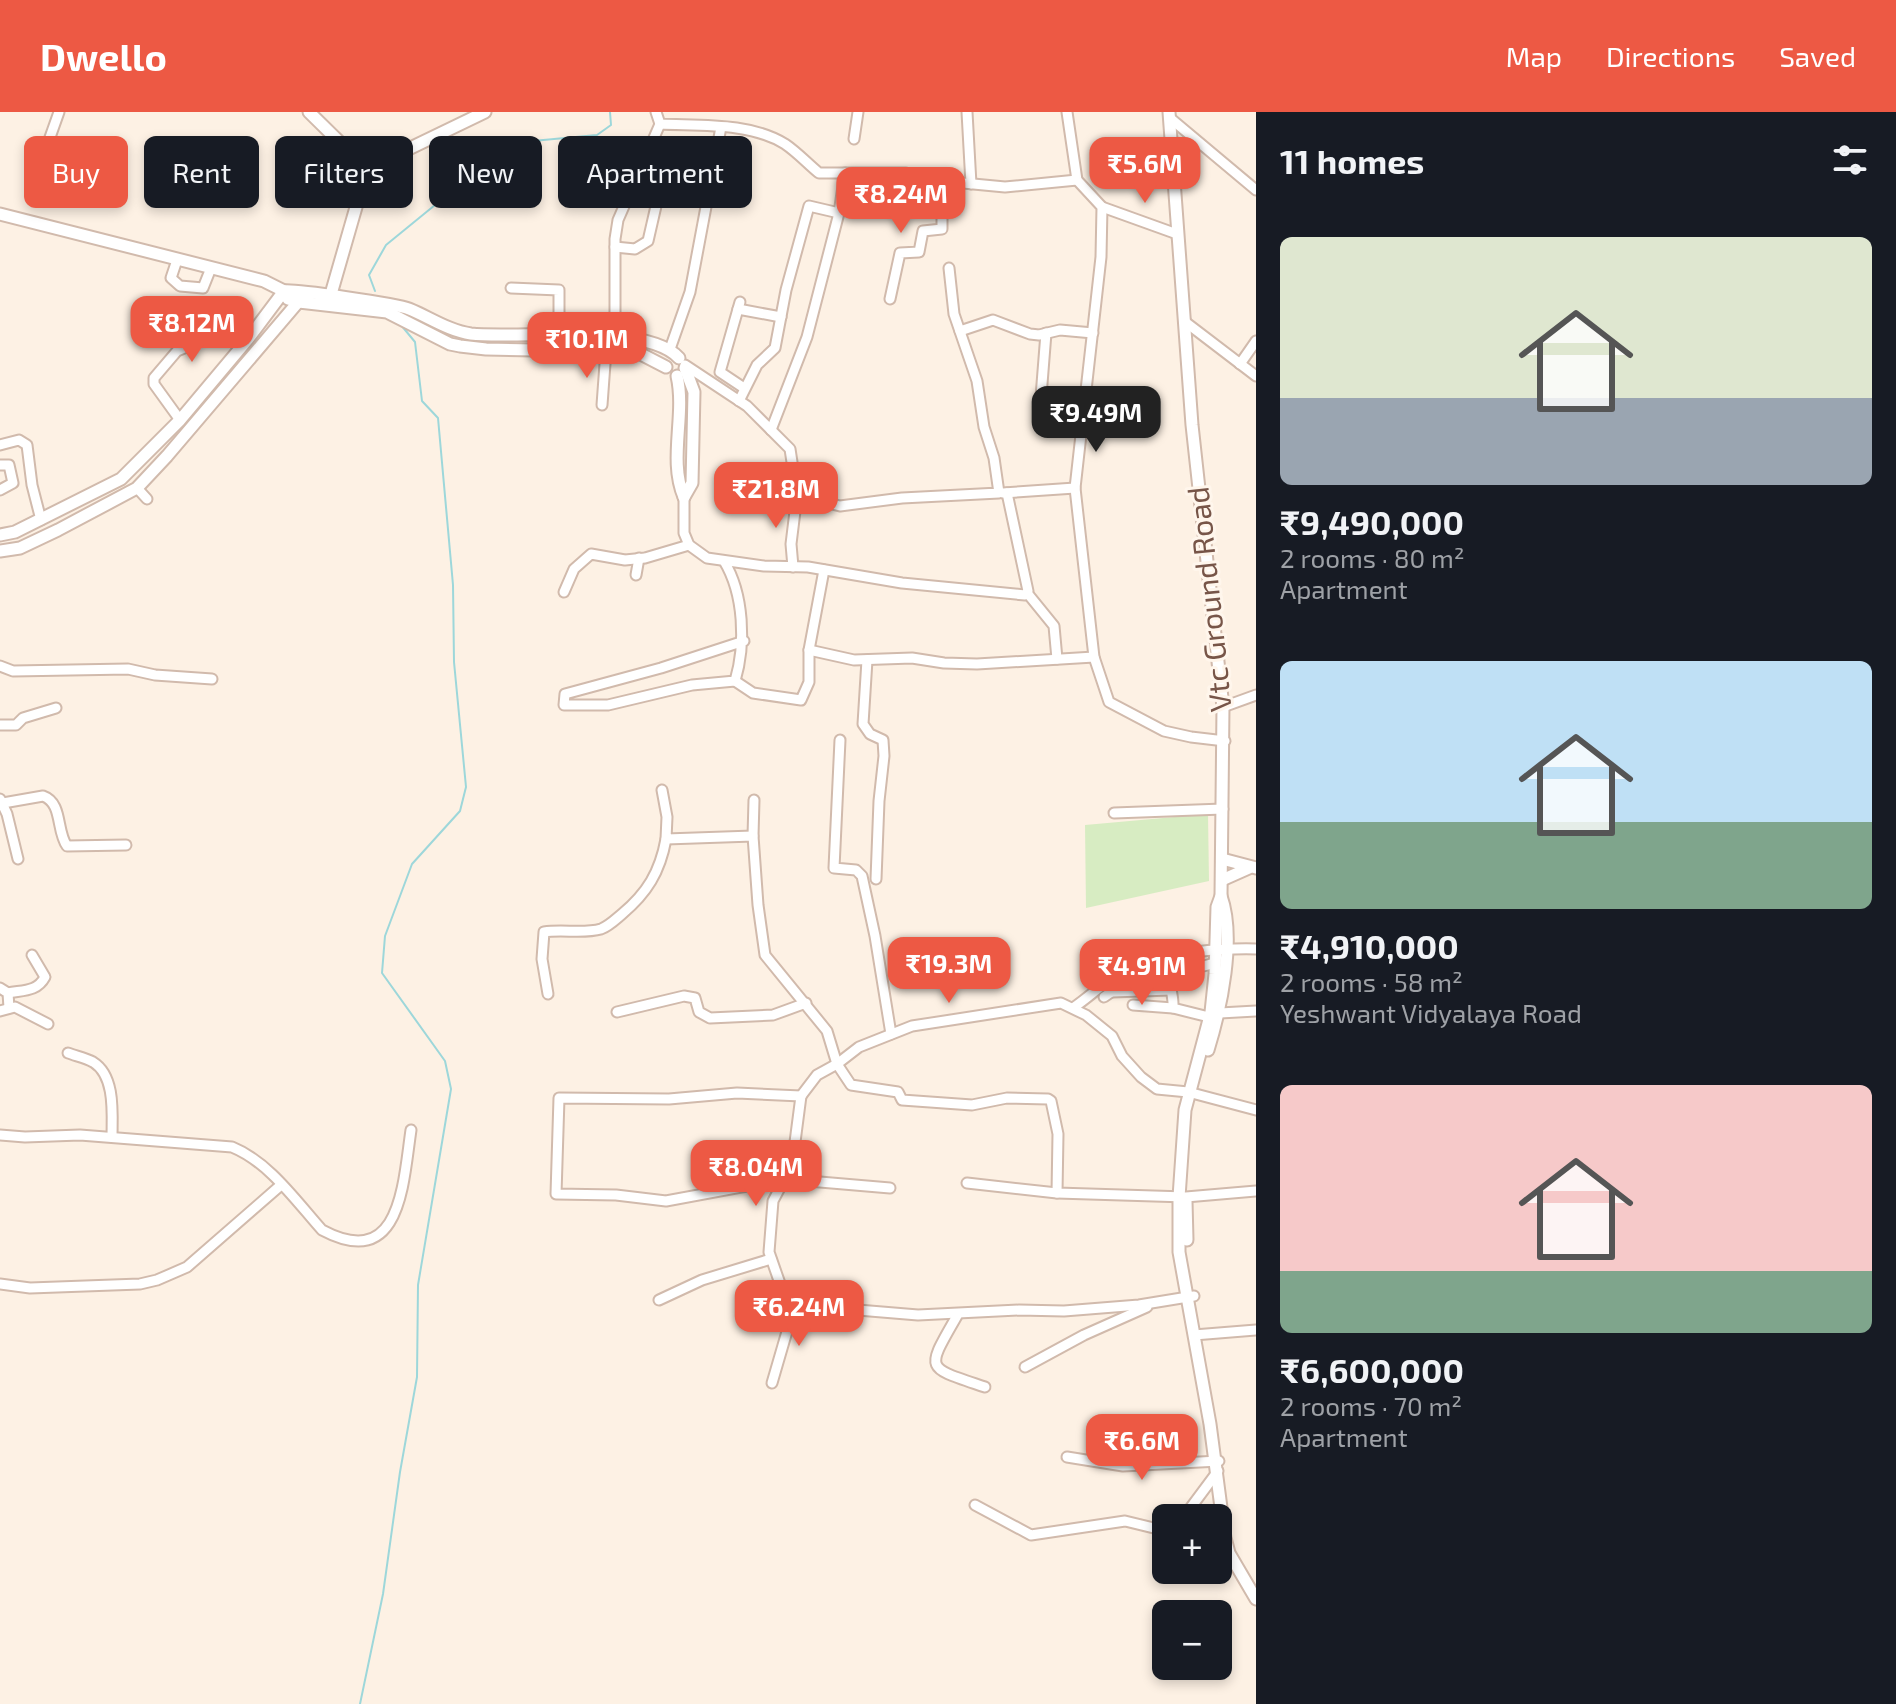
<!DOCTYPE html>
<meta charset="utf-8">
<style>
body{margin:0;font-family:"Exo 2",sans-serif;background:#20242c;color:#f1f3f6;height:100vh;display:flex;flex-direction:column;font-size:30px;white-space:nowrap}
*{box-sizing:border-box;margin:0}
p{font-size:26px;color:#9ea1a6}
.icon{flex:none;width:44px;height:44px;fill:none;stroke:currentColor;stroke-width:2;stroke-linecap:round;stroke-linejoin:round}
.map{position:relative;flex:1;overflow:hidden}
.drawer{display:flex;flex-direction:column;background:#171b24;width:640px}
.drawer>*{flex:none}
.guide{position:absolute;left:24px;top:24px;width:760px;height:72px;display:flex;gap:16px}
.buttons{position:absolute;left:1152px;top:1392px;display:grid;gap:16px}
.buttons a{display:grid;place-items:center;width:80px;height:80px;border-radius:12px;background:#171b24;box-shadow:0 4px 12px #0003;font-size:40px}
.price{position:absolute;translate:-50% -68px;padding:0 18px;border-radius:16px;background:#ed5944;color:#fff;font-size:26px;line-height:52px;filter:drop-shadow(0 2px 4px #0008)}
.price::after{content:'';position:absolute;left:50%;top:48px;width:24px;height:18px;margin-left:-12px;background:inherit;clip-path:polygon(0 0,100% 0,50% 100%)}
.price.current{background:#222;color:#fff}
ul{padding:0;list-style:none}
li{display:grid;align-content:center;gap:16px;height:424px;padding:0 24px}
li span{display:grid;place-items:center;height:248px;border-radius:12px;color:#555}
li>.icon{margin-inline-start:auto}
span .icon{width:144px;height:144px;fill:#fffc;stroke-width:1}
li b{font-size:34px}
h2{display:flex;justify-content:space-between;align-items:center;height:96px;padding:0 24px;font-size:34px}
.tag{padding:0 28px;border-radius:12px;background:#171b24;box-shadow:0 4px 12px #0003;font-size:28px;line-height:72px}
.tag.current{background:#ed5944;color:#fff}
header{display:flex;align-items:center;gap:48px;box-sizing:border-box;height:112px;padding:0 40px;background:#ed5944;color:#fff}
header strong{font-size:38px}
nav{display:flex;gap:44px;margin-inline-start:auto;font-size:28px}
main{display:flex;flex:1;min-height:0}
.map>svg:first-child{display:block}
.green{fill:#d7ecc2}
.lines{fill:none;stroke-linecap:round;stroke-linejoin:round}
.stream{stroke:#9dd7da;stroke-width:2}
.minor-casing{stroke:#d1baac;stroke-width:13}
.tertiary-casing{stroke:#d1baac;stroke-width:15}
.minor{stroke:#fff;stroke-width:9}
.tertiary{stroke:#fff;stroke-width:11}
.labels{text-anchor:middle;stroke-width:6;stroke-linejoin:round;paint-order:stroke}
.street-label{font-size:30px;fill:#775548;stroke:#fff6ec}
</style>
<header>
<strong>Dwello</strong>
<nav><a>Map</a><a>Directions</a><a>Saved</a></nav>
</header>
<main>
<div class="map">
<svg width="1256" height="1592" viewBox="0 0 1256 1592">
<rect width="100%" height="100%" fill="#fdf1e4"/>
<polygon class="green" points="1208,702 1209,769 1086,796 1085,713"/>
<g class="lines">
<g class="stream">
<polyline points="375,179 369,163 386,133 511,31 597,23 611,13 610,0"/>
<polyline points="360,1592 383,1482 400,1360 417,1265 418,1173 451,977 445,949 382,861 385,824 412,752 460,699 466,675 454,550 453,473 438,306 422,289 415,230 401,213"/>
</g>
<defs>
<g id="minor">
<path d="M656,0L660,12C699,14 750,10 785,32C797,40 808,52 819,61H906L942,69L1005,75L1077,68"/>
<polyline points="967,0 971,72"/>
<polyline points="1067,0 1077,68 1102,95 1101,145 1075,376 1094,545 1109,590 1164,619 1191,625 1225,629"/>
<polyline points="1170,6 1256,78"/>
<polyline points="854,27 858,0"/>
<polyline points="37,62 59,0"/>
<polyline points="1102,95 1177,122"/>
<polyline points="615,135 635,137 648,129 659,81 635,68"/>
<polyline points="177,148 171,166 180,174 203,176 211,156"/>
<polyline points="511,176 559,178 559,223"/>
<polyline points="890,187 900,141 919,140 923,119 942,117 942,69"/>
<polyline points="740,190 720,260 744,276"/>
<polyline points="738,197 781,205"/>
<polyline points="1184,209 1256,264"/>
<polyline points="960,219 993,208 1030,222 1039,223 1060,218 1093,221"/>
<polyline points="670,237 690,180 721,15"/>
<polyline points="615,238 615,127 618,108 660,12"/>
<polyline points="1240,252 1256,229"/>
<polyline points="685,253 747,294 790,337 797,383 791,432 793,455"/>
<polyline points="739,289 757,253 775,236 786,178 809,94 839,101"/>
<polyline points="602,293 606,238"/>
<polyline points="180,308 154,272 154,266 177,239 189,234 214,206 220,207 248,227"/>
<polyline points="1039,310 1046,221"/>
<polyline points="771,318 807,225 839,101 845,61"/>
<polyline points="0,333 19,328 27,333 32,373 41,408"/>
<polyline points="0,353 9,353 13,371 0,378"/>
<polyline points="137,376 147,387"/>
<polyline points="1003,381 1075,376"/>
<polyline points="797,383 840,394 902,386 999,381 994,346 984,315 977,269 954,202 949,156"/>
<polyline points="684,385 684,421 689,433 707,446 764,454 808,455 902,471 1025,483 1028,479 1007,381"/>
<path d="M724,449C744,482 746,532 735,569L692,573L608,593H564L565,582L661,556L744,529"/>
<polyline points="636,463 639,446"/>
<polyline points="564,480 574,457 591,442 625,448 645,446 689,433"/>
<polyline points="1028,482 1054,514 1057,547"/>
<polyline points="809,538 854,548 912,546 944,551 977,552 1094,545"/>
<polyline points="867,548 863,612 870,622 883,628 884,644 879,689 876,767"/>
<polyline points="0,554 13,559 128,557 155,563 212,567"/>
<polyline points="735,569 753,581 801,588 809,570 809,538 824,458"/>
<polyline points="1223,595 1256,583"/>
<polyline points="0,613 16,613 23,606 56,596"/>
<polyline points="840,628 834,756 856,758 862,764 875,824 891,922"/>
<polyline points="662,678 667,705 666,727 753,724 758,793 765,843 827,919 837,952 851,973 898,980 902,988 972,993 1007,986 1048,987 1051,989 1058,1022 1057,1081"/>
<polyline points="0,687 7,702 18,747"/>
<path d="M3,691L43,684C63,691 56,719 67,734L126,733"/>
<polyline points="1114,701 1223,697"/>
<polyline points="753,724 754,688"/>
<path d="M1168,861C1169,874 1174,883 1173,896L1209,905"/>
<polyline points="0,876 8,881 9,896"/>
<polyline points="1112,880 1171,878"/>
<path d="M8,881C23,878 37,880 45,865L32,843"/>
<path d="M548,882L542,847L544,820C562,817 584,822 601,817C609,814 616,807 622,802C647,781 660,760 666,727"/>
<path d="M1104,885L1139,861C1164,869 1191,856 1216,851"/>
<polyline points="1133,893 1173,896"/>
<path d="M1073,896C1092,883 1112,863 1133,853C1161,841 1225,836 1256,837"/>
<polyline points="0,899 15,895 48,912"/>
<polyline points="617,900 684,884 695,886 699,900 710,906 773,903 806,891"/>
<polyline points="1220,901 1256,899"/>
<path d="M68,941C76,944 86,946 93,950C116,964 112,1003 112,1025"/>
<polyline points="801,984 737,981 669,987 559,986 556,1082 616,1083 666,1089 785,1067 890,1076"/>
<polyline points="801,984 792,1053 773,1089 769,1140 784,1183 806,1200 858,1198 918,1203 1019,1198 1064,1199 1139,1193 1194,1184"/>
<polyline points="801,984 817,963 837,952 859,935 912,914 1061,891 1086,903 1112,924 1122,944 1141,965 1157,977 1188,980 1256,998"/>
<path d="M0,1023L25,1025L80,1023L232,1035C269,1050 296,1089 322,1118C401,1160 403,1072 411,1018"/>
<polyline points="967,1071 1057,1081 1186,1085 1256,1079"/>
<polyline points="0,1172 30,1176 140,1172 157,1168 187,1155 281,1073"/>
<polyline points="659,1188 702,1168 771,1147"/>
<path d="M958,1202C926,1259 923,1254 985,1275"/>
<polyline points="1194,1223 1256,1218"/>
<polyline points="1025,1255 1084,1223 1147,1195"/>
<polyline points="772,1271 795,1192"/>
<polyline points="1067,1345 1123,1354 1219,1349"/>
<polyline points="975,1393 1031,1423 1125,1409 1166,1419"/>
<polyline points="1183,1406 1218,1359"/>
</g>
<g id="tertiary">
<polyline points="309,0 367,57 485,0"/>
<polyline points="1169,0 1192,313 1223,595 1221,784 1217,795 1215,862 1211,900 1185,998 1179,1085 1179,1140 1210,1312 1225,1426 1229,1441 1256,1487"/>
<polyline points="0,102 264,169 284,179 288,187 299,190 387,200 450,232 460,234 486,237 637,240 666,255"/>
<path d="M284,179C292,177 397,192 409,197C429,205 449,219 471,222C520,227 646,210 679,246"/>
<polyline points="329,189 367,57"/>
<path d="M677,264C686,303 668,348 684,385"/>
<polyline points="684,385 692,371 694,280 685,256"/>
<polyline points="0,423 15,420 121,367 180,308 248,227 284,179"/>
<polyline points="0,439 20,436 58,418 137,376 167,344 305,182"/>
<polyline points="1222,747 1256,756"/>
<polyline points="1222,768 1249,756"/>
<path d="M1208,938C1221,896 1236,826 1221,784"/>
<polyline points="1186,1089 1187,1128"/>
</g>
</defs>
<use href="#minor" class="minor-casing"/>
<use href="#tertiary" class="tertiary-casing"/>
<use href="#minor" class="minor"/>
<use href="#tertiary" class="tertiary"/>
</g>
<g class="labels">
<g class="street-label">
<text transform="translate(1210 487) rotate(-96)" y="10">Vtc Ground Road</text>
</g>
</g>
</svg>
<div class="buttons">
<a>+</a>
<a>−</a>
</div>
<b class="price" style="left:1145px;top:93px">₹5.6M</b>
<b class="price" style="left:901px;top:123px">₹8.24M</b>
<b class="price" style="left:192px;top:252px">₹8.12M</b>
<b class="price" style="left:587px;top:268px">₹10.1M</b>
<b class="price current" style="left:1096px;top:342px">₹9.49M</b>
<b class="price" style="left:776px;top:418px">₹21.8M</b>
<b class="price" style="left:949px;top:893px">₹19.3M</b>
<b class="price" style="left:1142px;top:895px">₹4.91M</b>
<b class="price" style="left:756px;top:1096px">₹8.04M</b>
<b class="price" style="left:799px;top:1236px">₹6.24M</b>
<b class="price" style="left:1142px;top:1370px">₹6.6M</b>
<div class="guide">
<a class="tag current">Buy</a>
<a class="tag">Rent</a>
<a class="tag">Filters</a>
<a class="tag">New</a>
<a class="tag">Apartment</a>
</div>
</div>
<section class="drawer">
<h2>11 homes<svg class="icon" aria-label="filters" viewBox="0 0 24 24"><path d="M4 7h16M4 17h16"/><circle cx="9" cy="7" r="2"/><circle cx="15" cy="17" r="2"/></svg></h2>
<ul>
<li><span style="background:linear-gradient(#dfe7d0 65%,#9aa5b1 0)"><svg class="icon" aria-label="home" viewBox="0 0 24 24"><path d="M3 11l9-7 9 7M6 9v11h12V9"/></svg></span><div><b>₹9,490,000</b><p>2 rooms · 80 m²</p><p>Apartment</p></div></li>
<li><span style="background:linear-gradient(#bfe0f5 65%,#7fa58c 0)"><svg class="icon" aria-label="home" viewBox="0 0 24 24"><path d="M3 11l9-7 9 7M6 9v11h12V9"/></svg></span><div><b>₹4,910,000</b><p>2 rooms · 58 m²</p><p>Yeshwant Vidyalaya Road</p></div></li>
<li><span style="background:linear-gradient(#f6c9c9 75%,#7fa58c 0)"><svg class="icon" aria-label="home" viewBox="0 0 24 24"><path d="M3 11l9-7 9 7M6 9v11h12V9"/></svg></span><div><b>₹6,600,000</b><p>2 rooms · 70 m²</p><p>Apartment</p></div></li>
</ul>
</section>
</main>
